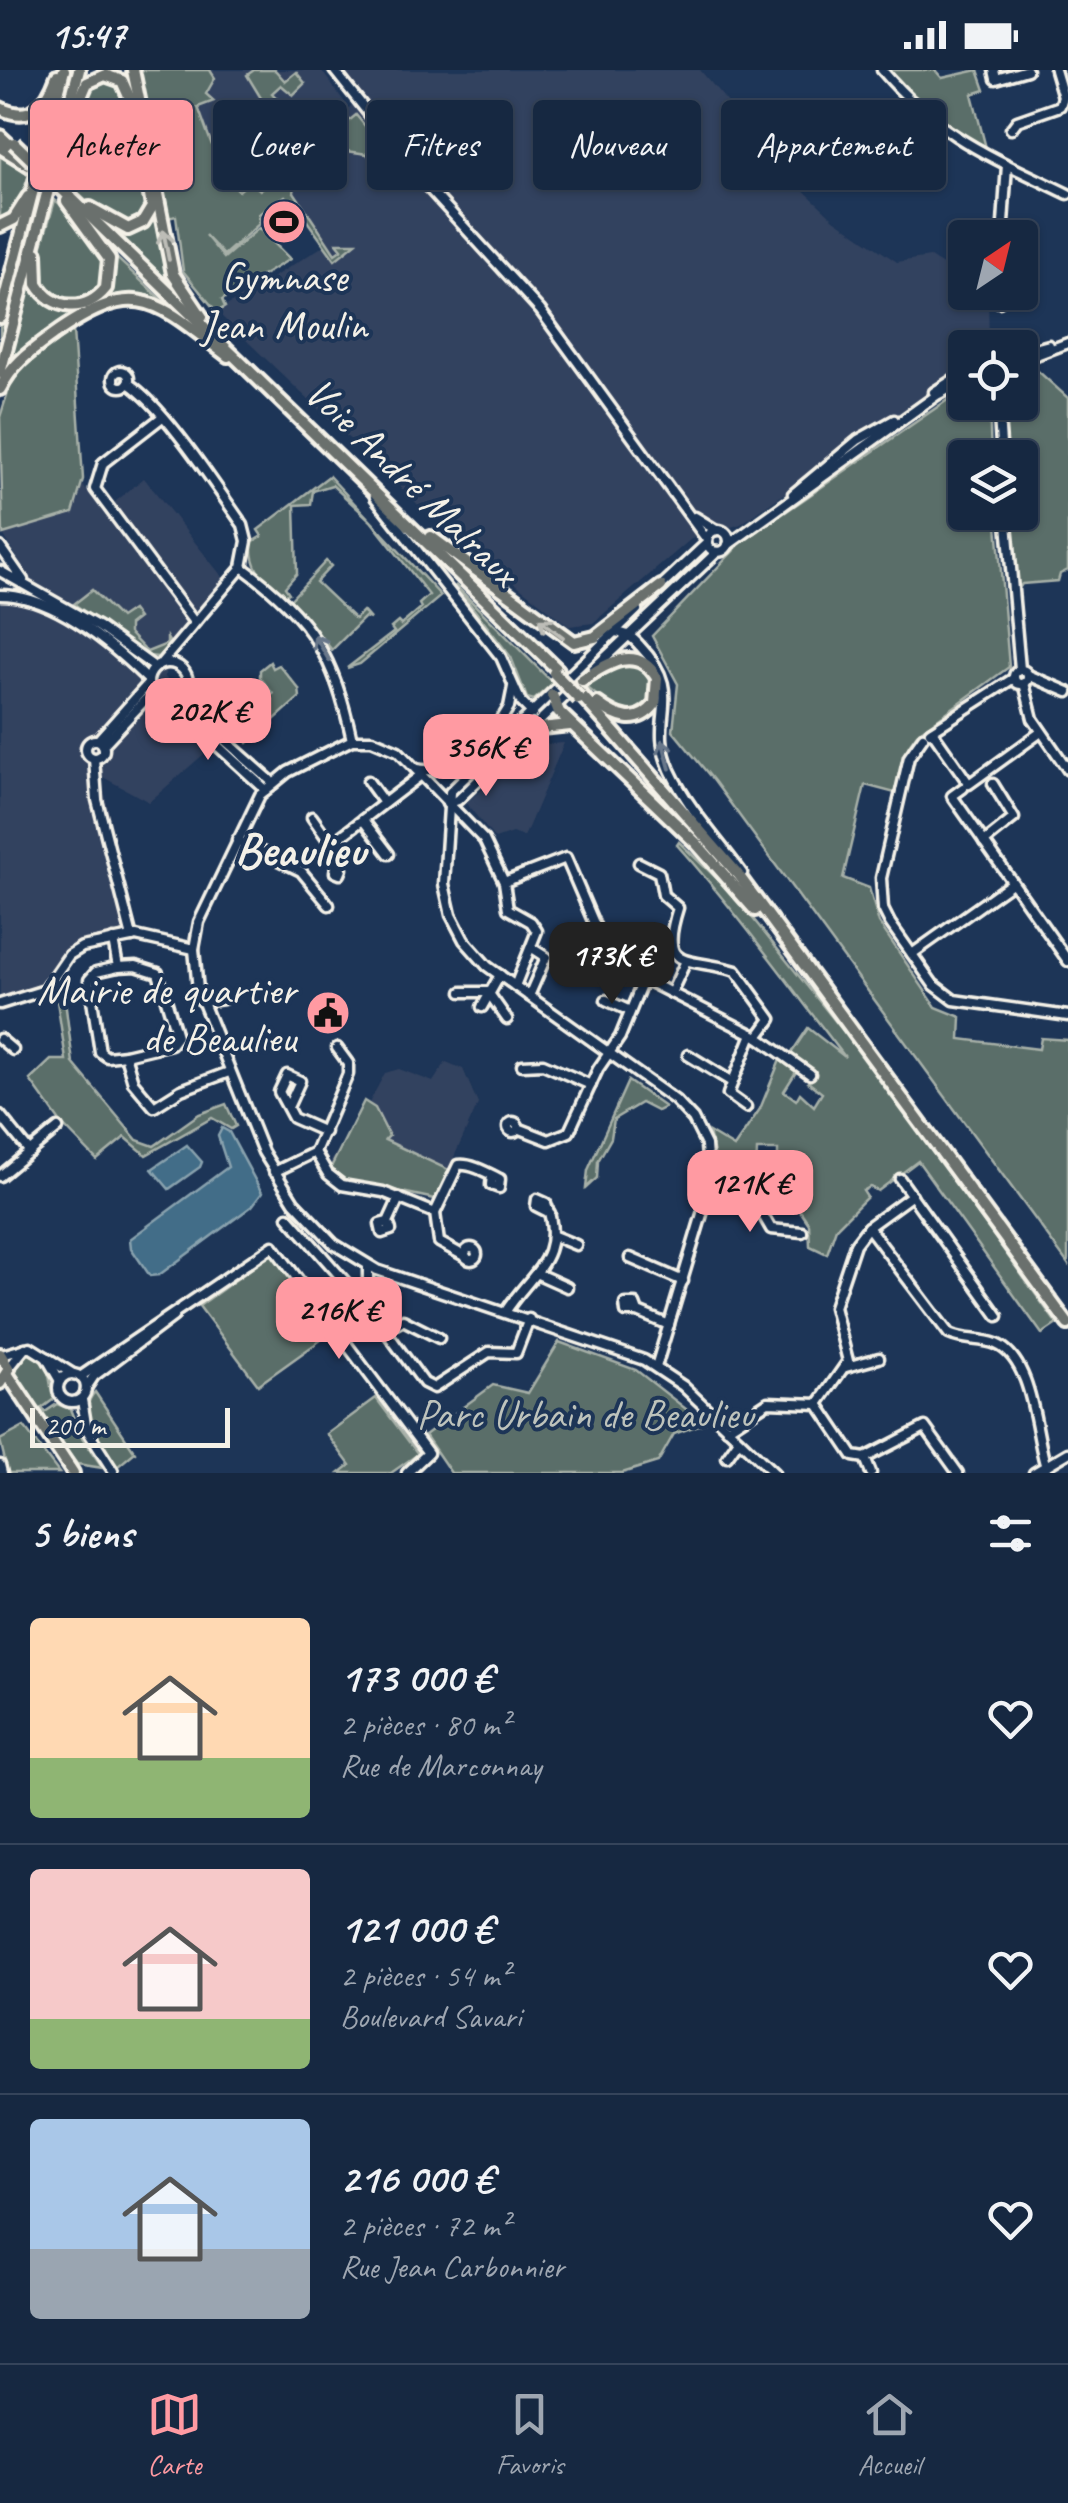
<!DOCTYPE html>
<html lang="fr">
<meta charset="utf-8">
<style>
body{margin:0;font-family:Caveat,sans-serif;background:#1f3048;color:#f1f3f6;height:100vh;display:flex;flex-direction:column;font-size:38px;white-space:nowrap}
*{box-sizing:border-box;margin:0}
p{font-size:32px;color:#9ea6b1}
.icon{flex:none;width:55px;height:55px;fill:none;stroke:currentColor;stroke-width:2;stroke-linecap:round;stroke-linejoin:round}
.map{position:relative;height:1403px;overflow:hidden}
.side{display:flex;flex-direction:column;background:#162841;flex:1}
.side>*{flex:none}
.guide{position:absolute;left:30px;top:30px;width:1010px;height:90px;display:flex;gap:20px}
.needle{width:65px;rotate:35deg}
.controls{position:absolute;left:948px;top:150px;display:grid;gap:20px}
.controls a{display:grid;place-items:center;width:90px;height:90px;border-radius:10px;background:#162841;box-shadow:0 2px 8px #0004,0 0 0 2px #35445a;font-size:50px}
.scale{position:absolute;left:30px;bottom:25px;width:200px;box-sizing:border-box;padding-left:10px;border:5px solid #f4f1e8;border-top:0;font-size:28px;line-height:35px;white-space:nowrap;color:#f4f1e8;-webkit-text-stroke:8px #1d3557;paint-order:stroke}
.price{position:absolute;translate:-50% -85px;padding:0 22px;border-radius:20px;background:#ff9aa2;color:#111;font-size:32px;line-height:65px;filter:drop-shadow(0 2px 5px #0008)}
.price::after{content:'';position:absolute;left:50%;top:60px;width:30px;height:22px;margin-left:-15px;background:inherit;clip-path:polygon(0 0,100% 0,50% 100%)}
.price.active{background:#222;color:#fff}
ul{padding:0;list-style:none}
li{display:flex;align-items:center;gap:30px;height:250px;padding:0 30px}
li+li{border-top:2px solid #35445a}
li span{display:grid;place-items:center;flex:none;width:280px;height:200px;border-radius:10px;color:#555}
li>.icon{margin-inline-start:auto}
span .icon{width:120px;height:120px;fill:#fffc;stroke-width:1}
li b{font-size:42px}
h2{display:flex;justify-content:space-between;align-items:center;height:120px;padding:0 30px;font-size:42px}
.chip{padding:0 35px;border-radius:10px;background:#162841;box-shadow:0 2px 8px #0004,0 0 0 2px #35445a;font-size:35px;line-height:90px}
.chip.active{background:#ff9aa2;color:#111}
.status{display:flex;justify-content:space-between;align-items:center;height:70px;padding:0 50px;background:#162841;direction:ltr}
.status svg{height:28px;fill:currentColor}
.tabs{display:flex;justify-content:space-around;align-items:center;height:140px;border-top:2px solid #35445a;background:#162841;font-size:28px;color:#9ea6b1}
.tabs a{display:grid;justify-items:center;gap:5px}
.tabs .active{color:#ff9aa2}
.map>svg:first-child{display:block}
.built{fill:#33425f}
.green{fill:#5a6e69;stroke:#a7b0a8;stroke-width:2.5}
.water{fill:#426d88;stroke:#89a2ae;stroke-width:2.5}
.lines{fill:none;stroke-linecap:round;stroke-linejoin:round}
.minor-casing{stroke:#f4f1e8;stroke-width:15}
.major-casing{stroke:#f4f1e8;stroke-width:18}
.minor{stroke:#1d3557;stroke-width:8}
.major{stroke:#6b706d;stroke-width:10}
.major-bridge-casing{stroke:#f4f1e8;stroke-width:18;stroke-linecap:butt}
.major-bridge{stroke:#6b706d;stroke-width:10}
.oneway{stroke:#bdbdb7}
.oneway2{stroke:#68778a}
.labels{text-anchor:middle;stroke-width:8;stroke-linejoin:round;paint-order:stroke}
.poi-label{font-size:42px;fill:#f4f1e8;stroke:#1d3557}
.street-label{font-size:42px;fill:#f4f1e8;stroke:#1d3557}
.park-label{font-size:42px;fill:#bec3bc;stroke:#1d3557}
.quarter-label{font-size:48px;font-weight:bold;fill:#f4f1e8;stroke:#1d3557}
</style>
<div class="status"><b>15:47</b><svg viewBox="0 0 49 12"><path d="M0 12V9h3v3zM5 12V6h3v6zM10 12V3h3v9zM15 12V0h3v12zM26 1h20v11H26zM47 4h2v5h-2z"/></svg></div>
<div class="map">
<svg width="1068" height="1403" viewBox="0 0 1068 1403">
<rect width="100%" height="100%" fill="#1d3557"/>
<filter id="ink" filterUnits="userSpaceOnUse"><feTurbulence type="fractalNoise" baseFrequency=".01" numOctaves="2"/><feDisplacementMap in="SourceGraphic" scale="20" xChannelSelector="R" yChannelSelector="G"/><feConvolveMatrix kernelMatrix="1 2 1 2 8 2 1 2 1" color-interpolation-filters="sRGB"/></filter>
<g filter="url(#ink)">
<g class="built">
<polygon points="152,0 321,0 346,34 239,121"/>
<polygon points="336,0 700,0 798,115 834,149 897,192 930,187 965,209 965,222 988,224 989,277 965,278 965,297 741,454 691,469 593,553 569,556 430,446 217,242 325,175 277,110 361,26"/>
<polygon points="144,408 224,509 187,551 166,584 165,607 220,670 149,732 101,706 136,871 81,882 47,925 0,938 0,529 13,529 24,499 3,464 73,443 81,413 103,442"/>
<polygon points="564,673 524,767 512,763 495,769 466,733 535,675"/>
<polygon points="446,992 463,999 478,1034 435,1129 345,1110 335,1104 329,1096 335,1084 340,1085 364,1031 369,1033 385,1003 399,999 433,1012"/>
</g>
<g class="green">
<polygon points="68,0 76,0 0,288 0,258"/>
<polygon points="135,0 210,0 215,8 206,24 214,31 198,37 221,100 239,121 250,111 260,120 306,75 312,81 356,45 389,85 383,90 371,89 367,84 333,79 335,85 326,84 296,109 294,122 335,184 342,179 337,173 356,173 335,190 305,148 301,151 285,126 259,144 259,154 224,185 205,165 224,188 259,158 290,189 222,230 225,237 217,242 183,201 176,146 164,149"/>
<polygon points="254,0 275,0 285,11 296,2 305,13 293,25 281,15 272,23 281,33 270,43 247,5"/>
<polygon points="887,0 935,0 942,8 978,0 985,20 972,24 986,78 943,54"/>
<path d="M113,9L128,22L148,138C124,177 83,128 62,107L83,28L93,11Z"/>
<polygon points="0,81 29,105 17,138 0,152"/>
<path d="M55,130C80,149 115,185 100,218L75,234C17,218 44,174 55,130Z"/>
<polygon points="154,136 174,213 172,215 119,165 129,161"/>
<polygon points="108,180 164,232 161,234 126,227 103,231"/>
<polygon points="31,207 35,219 82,242 9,293"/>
<polygon points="73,260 83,409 73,443 3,464 0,347 14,303"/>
<polygon points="1029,293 1068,328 1068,500 1060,504 1058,511 1022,514 1018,520 1010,443 1020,442 1020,388 1005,387 1002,333 1020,332 1020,295"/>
<polygon points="965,318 965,332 989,333 991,387 965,388 965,442 996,443 1009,597 917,664 909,675 895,723 865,715 843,808 869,818 879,853 936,937 961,947 960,969 1039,979 1041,968 1068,970 1068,1194 714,711 673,661 678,614 652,566 742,472"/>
<path d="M329,406L441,526L360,594L347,598L394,562L391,558L398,552L401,555L421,538L419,534L429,525L371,451L332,415L313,421L311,434L295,435L297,503L285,517L289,523L282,527C264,509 250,500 252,472L262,466L258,460Z"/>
<polygon points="326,491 331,496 316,512 355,549 363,541 370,549 365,547 332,580 290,530"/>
<polygon points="455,515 553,613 534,630 527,628 511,587"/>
<polygon points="92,520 120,548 132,540 138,548 129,555 129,563 147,582 167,574 167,568 170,573 158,587 148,586 74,534"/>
<polygon points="270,592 273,598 279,595 299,619 300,627 248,673 237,660 250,649 249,640 273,624 260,607 260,600"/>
<polygon points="627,593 639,595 652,611 651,629 629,644 611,637 584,615"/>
<path d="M679,772L734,825L869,993L1057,1254L1042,1264L918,1091L878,1121L870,1117L863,1121L867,1127L836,1158L827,1184L810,1176L809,1154L797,1136L799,1123L770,1118V1096L778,1098V1080H757L756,1101L735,1096L719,1105L709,1062L734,1077L760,1039L780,990L796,1002L784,1021L796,1030L800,1023L814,1036L822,1023L808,1012L815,1002L790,985L808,958L845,987C790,916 737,842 677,775Z"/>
<polygon points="62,907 73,993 137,1070 154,1076 199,1044 226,1034 236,1056 231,1059 212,1048 146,1085 125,1067 97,1090 61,1053 30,1010 51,990 66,990 55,918"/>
<polygon points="628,1011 665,1037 657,1041 641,1033 614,1049 611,1068 598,1091 597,1108 586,1118 588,1100"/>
<polygon points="364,1031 375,1038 389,1066 385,1070 449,1100 435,1129 345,1110 330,1099"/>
<polygon points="273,1183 332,1262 258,1315 199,1236"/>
<polygon points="559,1272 636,1300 704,1353 674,1364 658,1392 622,1403 451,1403 425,1365 493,1315 528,1323"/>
<path d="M28,1284C54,1290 47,1310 54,1329L42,1338L45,1342L57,1334L70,1339L81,1366L103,1398L77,1394L15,1311L16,1294Z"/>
<path d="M95,1322L135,1382L117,1397C103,1376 73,1346 95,1322Z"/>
<polygon points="376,1328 418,1384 391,1403 340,1403 350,1395 327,1364"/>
<polygon points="24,1357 59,1403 8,1403 0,1370"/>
</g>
<g class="water">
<polygon points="222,1058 229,1062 262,1123 252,1136 159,1205 150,1206 131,1178 130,1169 228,1097 218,1066"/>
<polygon points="187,1075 202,1092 200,1097 169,1119 152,1099"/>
</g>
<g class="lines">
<defs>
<g id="minor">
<polyline points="334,0 424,113 540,240 707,470"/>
<path d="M882,0C940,68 990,86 1068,124"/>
<polyline points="994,0 996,9 1027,0"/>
<polyline points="1011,59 1017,51 1060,36 1063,27 1055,0"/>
<polyline points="1002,168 1007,95"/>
<polyline points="999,232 999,222"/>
<polyline points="1020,283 1049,275"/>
<polyline points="1020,291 1068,273"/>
<circle cx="121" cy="309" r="8"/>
<path d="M128,313C165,337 216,417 243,455L247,471L242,497L162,592"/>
<polyline points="934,322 965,302"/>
<polyline points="998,332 1002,388"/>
<polyline points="161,348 103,393 95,419 194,552"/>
<polyline points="793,424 858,370 894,350"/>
<polyline points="375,427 501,587 521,632 533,644"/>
<polyline points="1006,442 1020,599"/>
<polyline points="695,447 716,460"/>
<circle cx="718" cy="471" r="11"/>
<polyline points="728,475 937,325 965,311"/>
<polyline points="0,477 23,510"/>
<path d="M242,497C312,548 334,587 352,670"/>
<polyline points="0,501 99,557 153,596"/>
<polyline points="658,519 707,473"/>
<path d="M0,525C53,525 111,574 147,609"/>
<polyline points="637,540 450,722 444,814 451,845 464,870 487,896 675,1030 693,1049 706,1075 709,1121 656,1297"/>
<path d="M614,562C627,563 632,567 640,576C688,626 646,646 670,700C687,737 718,770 742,803"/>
<circle cx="168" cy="613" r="20"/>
<polyline points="593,599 717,482"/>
<circle cx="1021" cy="607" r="7"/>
<polyline points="1028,605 1068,622"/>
<polyline points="1024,613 1033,649 1068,700"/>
<polyline points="189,622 227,672 270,710"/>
<polyline points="177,632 196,656 266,720"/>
<polyline points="932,661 969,714 1041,662"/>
<polyline points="494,662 509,637 513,617"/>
<polyline points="930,662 1014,608"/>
<polyline points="525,665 573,619"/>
<polyline points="923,667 909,687 881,808 883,839 890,853 933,914 954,930 1068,946"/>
<circle cx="95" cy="679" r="9"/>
<polyline points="98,670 148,614"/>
<polyline points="103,675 145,630 156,625"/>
<polyline points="94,688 97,730 132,867"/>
<path d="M416,699C461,708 478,665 518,657"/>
<polyline points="368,711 384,733"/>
<polyline points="963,718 952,726 1068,891"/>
<polyline points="447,734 458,730 504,685"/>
<polyline points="312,747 331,774 421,705"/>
<polyline points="363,750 389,784"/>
<polyline points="237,770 301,801 329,835"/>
<polyline points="984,772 1014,748 993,714"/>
<polyline points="331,774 329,784 336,796 335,802 340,804 342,799 336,796"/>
<path d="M639,793L659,803L663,825L678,838C657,904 690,886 736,901L771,949L758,967"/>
<polyline points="504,812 508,839 531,852 537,861 515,916"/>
<polyline points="113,870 118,897 96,902 89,910 100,982 107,987 125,985 133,1012 154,1037 181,1020 229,1002"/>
<polyline points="912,884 1012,813"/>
<polyline points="118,897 136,896 158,903 177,966 171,974 125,985"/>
<polyline points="672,921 685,893"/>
<polyline points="462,922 488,922"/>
<polyline points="488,922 507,949"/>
<polyline points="529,926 546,887 532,878"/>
<polyline points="606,930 630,941"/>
<polyline points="202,932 223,929"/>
<polyline points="0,934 45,920 69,885 82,877 136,866 194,879"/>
<polyline points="482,937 500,905"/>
<polyline points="0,969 13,980"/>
<polyline points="688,985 732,1012"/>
<polyline points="522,995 543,994 591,1015"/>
<polyline points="289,1035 300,1011 287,1005 279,1022 293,1048 325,1062"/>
<polyline points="746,1037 728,1024 752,964"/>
<polyline points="0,1045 30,1082"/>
<circle cx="513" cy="1057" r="5"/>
<polyline points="518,1058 549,1070 569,1062 598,999 620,967 644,908"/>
<polyline points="315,1082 348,1004 348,993 337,978"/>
<path d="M274,1102L315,1082L328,1104L342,1115L383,1122L435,1143L458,1095C471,1093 488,1103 500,1109L499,1118L491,1115L492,1105"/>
<polyline points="0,1106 58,1058"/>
<polyline points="900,1109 998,1246"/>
<polyline points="707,1131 756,1133 771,1159 802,1162"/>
<polyline points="435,1143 439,1172 466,1187"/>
<polyline points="288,1147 356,1224 368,1232"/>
<polyline points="388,1152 380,1154 382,1163 391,1160 388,1152 399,1128"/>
<path d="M868,1157L949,1264C964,1271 981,1268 996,1274C1034,1290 1035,1365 1046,1397"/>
<polyline points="554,1166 576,1175"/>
<circle cx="471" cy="1184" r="6"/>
<polyline points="630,1188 683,1211"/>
<polyline points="368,1196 368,1234 385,1260 403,1250 439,1268"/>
<polyline points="538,1204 567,1217"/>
<path d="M506,1241C532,1201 566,1188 546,1133L537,1129L536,1136L550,1143"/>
<polyline points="638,1242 635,1234 625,1234 626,1242 638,1242 669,1255"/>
<polyline points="385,1260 424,1313 434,1318 489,1282 516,1283 529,1249"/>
<polyline points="2,1285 30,1277 73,1304"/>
<polyline points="46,1287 60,1311"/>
<polyline points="846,1297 879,1288"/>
<polyline points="9,1298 25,1278"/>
<circle cx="72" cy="1318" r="14"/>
<polyline points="80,1307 273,1176 428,1383 407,1403"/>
<polyline points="86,1318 94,1306 174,1246"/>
<polyline points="82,1330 87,1360 113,1401"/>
<polyline points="818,1334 853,1386 865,1388 925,1357 958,1403"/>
<polyline points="727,1359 768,1332 818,1334 848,1291 834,1237 855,1174 868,1157 912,1125"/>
<polyline points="727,1387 739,1370"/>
<polyline points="865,1388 871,1403"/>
<polyline points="0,1395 2,1403"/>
<polyline points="774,1403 683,1316 644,1290 377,1200 334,1174 294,1132 263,1082 198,920 194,879 199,852 260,725 288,702 352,670 372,670 398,681 484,770 504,812 566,788 605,879 616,895 758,967 810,1004"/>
<polyline points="1034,1403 1068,1383"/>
</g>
<g id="major">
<polyline points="133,0 140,34"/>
<polyline points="70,33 79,0"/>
<path d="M0,38C31,54 47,34 57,6"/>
<polyline points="0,66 17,82"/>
<polyline points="0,77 37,100"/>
<polyline points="58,81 87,13 105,5 122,11 136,42 152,137 143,152 128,159 90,138"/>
<polyline points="66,123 558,600"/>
<polyline points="157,124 173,204 202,247"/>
<polyline points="0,156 14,149 28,127"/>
<path d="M36,183L37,214C53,241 86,243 106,218L109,189L67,131"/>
<polyline points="0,247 64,0"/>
<polyline points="0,303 59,78"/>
<path d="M0,319C13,293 30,282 53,265C137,206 155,230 228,286"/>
<polyline points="431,467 574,572 595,567 661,516"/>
<path d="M582,610C607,593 637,574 657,608L655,634C637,657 617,648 597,633"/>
<polyline points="576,619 736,802 1068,1254"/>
<polyline points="552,625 559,642 696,773 755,840"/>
<polyline points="501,688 541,658 570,655"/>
<polyline points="0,1284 9,1299 0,1313"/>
<polyline points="8,1305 73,1403"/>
</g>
</defs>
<use href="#minor" class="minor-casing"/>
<use href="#major" class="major-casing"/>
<use href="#minor" class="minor"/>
<use href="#major" class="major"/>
<defs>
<g id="major-bridge">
<polyline points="14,73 66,123"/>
<polyline points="554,603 579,629"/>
</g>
</defs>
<use href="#major-bridge" class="major-bridge-casing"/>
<use href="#major-bridge" class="major-bridge"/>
</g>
<defs><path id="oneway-shaft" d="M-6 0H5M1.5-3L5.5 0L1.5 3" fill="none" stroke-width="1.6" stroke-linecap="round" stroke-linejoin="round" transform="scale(2.5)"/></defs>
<g class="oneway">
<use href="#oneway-shaft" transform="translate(166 175) rotate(-101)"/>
<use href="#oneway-shaft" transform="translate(551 558) rotate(-143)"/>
</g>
<g class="oneway2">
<use href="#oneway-shaft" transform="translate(322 578) rotate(-120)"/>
<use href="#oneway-shaft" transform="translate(666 684) rotate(-105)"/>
</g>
</g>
<defs>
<symbol id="stadium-disc" viewBox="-11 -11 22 22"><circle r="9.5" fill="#ff9aa2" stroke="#1d3557"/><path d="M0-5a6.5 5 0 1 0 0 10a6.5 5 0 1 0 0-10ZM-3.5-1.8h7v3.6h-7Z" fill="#111"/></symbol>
<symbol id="civic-disc" viewBox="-11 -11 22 22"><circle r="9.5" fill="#ff9aa2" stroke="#1d3557"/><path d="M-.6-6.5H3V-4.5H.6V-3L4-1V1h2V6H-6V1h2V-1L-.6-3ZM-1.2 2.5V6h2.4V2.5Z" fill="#111"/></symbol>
</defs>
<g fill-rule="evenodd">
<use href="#stadium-disc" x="259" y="127" width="50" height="50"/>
<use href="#civic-disc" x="303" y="918" width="50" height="50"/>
</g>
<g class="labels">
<g class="poi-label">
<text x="284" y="221">Gymnase<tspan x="284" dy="48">Jean Moulin</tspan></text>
<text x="296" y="934" text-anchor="end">Mairie de quartier<tspan x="296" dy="48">de Beaulieu</tspan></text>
</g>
<g class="street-label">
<text transform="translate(413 411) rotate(44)" y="15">Voie André Malraux</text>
</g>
<g class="park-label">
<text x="585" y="1358">Parc Urbain de Beaulieu</text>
</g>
<g class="quarter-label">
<text x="300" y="796">Beaulieu</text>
</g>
</g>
</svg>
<div class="controls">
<a><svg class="needle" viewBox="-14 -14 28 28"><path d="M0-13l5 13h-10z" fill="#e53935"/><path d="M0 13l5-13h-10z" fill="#9ea6b1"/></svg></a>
<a><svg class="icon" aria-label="locate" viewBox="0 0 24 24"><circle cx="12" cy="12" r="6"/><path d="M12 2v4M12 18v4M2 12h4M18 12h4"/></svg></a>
<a><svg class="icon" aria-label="layers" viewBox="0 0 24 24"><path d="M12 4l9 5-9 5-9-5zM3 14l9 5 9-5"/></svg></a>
</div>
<div class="scale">200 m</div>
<b class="price" style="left:208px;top:693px">202K €</b>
<b class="price" style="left:486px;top:729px">356K €</b>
<b class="price active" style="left:612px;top:937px">173K €</b>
<b class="price" style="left:750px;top:1165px">121K €</b>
<b class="price" style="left:339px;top:1292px">216K €</b>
<div class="guide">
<a class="chip active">Acheter</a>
<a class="chip">Louer</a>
<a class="chip">Filtres</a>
<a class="chip">Nouveau</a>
<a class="chip">Appartement</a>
</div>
</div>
<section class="side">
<h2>5 biens<svg class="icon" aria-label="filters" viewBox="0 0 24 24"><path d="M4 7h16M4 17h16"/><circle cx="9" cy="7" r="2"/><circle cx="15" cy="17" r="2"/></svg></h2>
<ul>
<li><span style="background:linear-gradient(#ffd9b3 70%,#8fb573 0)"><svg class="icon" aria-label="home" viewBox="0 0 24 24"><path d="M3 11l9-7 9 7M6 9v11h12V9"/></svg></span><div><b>173 000 €</b><p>2 pièces · 80 m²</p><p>Rue de Marconnay</p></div><svg class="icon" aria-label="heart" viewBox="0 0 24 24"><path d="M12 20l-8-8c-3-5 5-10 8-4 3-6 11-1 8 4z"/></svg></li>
<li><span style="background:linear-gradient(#f6c9c9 75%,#8fb573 0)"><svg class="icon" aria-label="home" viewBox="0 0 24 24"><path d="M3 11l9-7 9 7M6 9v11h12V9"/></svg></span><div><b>121 000 €</b><p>2 pièces · 54 m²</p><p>Boulevard Savari</p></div><svg class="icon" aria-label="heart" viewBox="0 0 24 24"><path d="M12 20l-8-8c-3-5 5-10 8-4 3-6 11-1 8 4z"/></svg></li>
<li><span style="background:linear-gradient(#a9c7e8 65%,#9aa5b1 0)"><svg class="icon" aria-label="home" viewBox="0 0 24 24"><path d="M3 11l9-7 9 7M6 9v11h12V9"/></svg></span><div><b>216 000 €</b><p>2 pièces · 72 m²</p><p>Rue Jean Carbonnier</p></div><svg class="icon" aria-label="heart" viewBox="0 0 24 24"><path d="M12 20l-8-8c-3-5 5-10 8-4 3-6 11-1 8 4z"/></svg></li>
</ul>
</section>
<nav class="tabs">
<a class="active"><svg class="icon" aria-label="map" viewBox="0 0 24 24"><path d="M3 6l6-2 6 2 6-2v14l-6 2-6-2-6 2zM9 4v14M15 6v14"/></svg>Carte</a>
<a><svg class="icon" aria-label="saved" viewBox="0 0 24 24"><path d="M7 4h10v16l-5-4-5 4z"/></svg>Favoris</a>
<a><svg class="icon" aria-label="home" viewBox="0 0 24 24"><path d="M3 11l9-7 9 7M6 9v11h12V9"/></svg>Accueil</a>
</nav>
